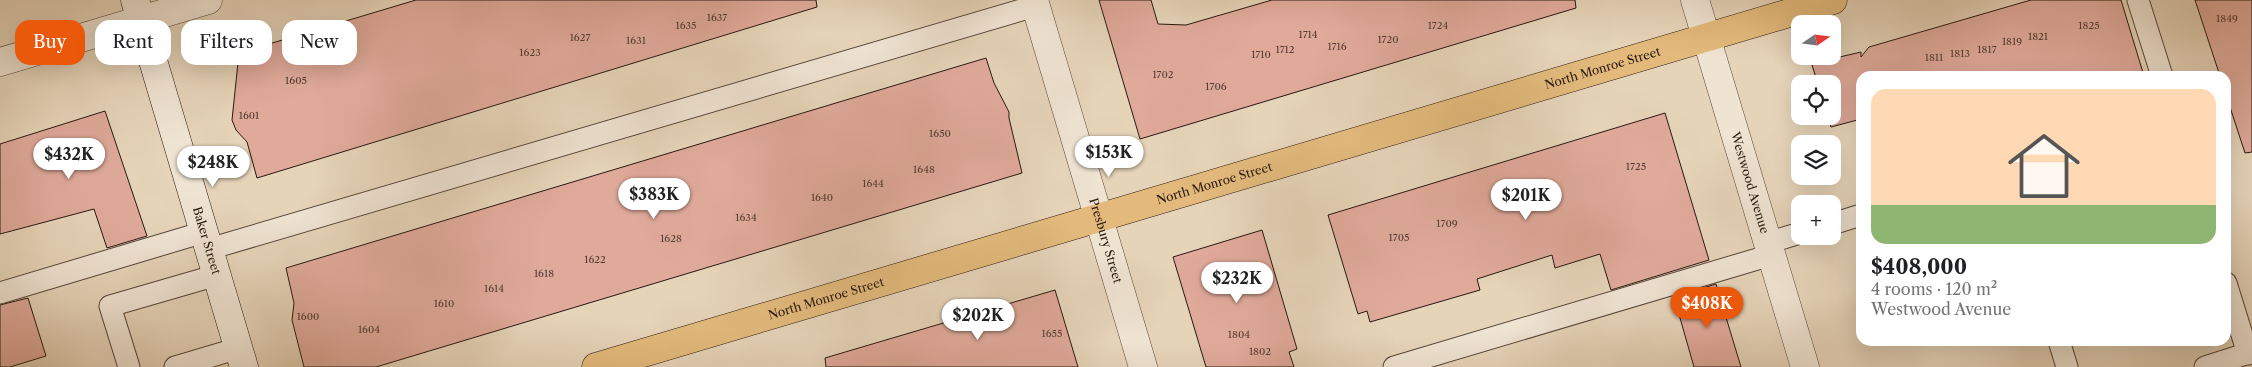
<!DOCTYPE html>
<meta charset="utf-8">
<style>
body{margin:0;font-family:"Libre Caslon Text",serif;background:#f6f6f6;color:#202124;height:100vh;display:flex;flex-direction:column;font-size:19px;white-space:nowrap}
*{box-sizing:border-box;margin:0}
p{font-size:16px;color:#757577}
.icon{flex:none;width:28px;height:28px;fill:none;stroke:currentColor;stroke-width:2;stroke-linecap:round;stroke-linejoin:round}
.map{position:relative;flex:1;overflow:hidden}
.details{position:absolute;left:1856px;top:71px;width:375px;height:275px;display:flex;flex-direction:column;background:#fff;border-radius:15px;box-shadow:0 5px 20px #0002}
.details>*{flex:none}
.guide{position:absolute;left:15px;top:20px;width:475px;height:45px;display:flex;gap:10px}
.needle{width:32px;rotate:76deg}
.buttons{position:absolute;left:1791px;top:15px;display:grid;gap:10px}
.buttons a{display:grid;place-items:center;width:50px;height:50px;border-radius:10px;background:#fff;box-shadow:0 5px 20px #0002;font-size:25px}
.price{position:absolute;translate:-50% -42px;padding:0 11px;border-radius:18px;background:#fff;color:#222;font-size:16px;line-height:32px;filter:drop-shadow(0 1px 2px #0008)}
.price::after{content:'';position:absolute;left:50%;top:30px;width:15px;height:11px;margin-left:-8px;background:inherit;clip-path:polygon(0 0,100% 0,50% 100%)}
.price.current{background:#ea580c;color:#fff}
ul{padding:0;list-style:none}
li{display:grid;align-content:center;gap:10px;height:265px;padding:0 15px}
li span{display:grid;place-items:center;height:155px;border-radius:15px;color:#555}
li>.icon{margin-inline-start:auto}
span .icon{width:90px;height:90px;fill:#fffc;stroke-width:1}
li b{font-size:21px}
.chip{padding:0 18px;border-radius:15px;background:#fff;box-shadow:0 5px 20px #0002;font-size:18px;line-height:45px}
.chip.current{background:#ea580c;color:#fff}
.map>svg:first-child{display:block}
.building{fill:#e0aa9b;stroke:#281810}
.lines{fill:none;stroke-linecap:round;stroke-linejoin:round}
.lane-casing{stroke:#58473a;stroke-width:23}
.street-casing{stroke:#58473a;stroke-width:29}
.secondary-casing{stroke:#281810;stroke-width:29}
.primary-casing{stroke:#281810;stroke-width:29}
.lane{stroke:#efe3d2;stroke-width:21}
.street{stroke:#efe3d2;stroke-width:28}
.secondary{stroke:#efe3d2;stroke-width:28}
.primary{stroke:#e3ba7c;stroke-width:28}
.labels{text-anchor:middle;stroke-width:5;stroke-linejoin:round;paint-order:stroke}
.number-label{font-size:10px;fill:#563c33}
.street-label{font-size:12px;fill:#281810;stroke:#efe3d2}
</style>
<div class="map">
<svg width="2252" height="367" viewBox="0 0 2252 367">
<rect width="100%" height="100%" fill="#e6d4b9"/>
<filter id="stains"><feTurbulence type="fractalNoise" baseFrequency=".004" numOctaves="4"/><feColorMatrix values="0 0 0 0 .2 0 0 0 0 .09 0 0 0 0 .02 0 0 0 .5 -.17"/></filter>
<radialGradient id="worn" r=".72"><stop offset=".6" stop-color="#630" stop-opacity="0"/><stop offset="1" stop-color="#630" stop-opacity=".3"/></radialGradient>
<g class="building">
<polygon points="416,0 816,0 817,7 257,178 247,142 236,130 232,120 239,53"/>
<polygon points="1099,0 1151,0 1158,24 1186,25 1272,0 1575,0 1576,8 1140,139"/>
<polygon points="2031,0 2121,0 2144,76 1861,76 1861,119 1831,127 1828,116 1832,116 1832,84 1818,84 1812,65 1814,63 1861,52 1861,57 1869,47"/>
<polygon points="2195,0 2252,0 2252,152 2245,153 2226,95 2226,76 2220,76"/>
<polygon points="986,58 994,83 1009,112 1009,118 1022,173 376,367 304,367 292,320 294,303 286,268"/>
<polygon points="105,111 147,236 107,248 94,209 0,234 0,144"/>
<polygon points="1665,113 1709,260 1611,290 1600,254 1555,268 1552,255 1477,279 1480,290 1370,322 1367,311 1358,314 1328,215"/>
<polygon points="1262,230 1297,349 1289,352 1294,367 1206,367 1173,257"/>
<polygon points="1716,284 1741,367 1694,367 1674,297"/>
<polygon points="1055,290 1078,367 826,367 825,358"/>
<polygon points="28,298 46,356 10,367 0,367 0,305"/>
</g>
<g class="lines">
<defs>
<g id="lane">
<polyline points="2138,0 2162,76"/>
<polyline points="1832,224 1861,215"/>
<polyline points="1767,243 1800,233"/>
<polyline points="209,249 1035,6"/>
<polyline points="2226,283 2248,354"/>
<polyline points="0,293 204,232"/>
<polyline points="2059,341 2067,367"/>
<polyline points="129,367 110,306 217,275"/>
<polyline points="175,367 239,348"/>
<polyline points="1394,367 1771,255"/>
<polyline points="2205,367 2252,352"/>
</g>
<g id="street">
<path id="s1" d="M1034,0L1143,367"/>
<path id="s2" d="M1695,0L1805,367"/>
<polyline points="0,62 208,0"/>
</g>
<g id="secondary">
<path id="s3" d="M135,0L244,367"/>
</g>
<g id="primary">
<path id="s4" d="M596,367L1833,0"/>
</g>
</defs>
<use href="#lane" class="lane-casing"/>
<use href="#street" class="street-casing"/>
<use href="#secondary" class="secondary-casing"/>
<use href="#primary" class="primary-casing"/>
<use href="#lane" class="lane"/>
<use href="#street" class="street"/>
<use href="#secondary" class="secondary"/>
<use href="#primary" class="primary"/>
</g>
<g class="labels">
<g class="number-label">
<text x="717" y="21">1637</text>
<text x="2227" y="22">1849</text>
<text x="686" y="29">1635</text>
<text x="1438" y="29">1724</text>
<text x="2089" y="29">1825</text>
<text x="1308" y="38">1714</text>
<text x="2038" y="40">1821</text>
<text x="580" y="41">1627</text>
<text x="1388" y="43">1720</text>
<text x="636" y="44">1631</text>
<text x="2012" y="45">1819</text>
<text x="1337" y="50">1716</text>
<text x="1285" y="53">1712</text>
<text x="1987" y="53">1817</text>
<text x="530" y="56">1623</text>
<text x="1960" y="57">1813</text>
<text x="1261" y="58">1710</text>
<text x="1934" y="61">1811</text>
<text x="1163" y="78">1702</text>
<text x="296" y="84">1605</text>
<text x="1216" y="90">1706</text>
<text x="249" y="119">1601</text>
<text x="940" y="137">1650</text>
<text x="1636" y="170">1725</text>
<text x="924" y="173">1648</text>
<text x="873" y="187">1644</text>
<text x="822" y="201">1640</text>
<text x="746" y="221">1634</text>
<text x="1447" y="227">1709</text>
<text x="1399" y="241">1705</text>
<text x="671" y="242">1628</text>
<text x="595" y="263">1622</text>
<text x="544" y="277">1618</text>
<text x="494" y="292">1614</text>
<text x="444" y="307">1610</text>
<text x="308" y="320">1600</text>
<text x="369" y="333">1604</text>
<text x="1052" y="337">1655</text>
<text x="1239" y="338">1804</text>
<text x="1260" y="355">1802</text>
</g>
<g class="street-label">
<text dy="4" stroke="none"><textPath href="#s4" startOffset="1050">North Monroe Street</textPath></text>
<text dy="4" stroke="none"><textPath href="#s4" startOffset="645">North Monroe Street</textPath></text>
<text dy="4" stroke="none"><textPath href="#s2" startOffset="191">Westwood Avenue</textPath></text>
<text dy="4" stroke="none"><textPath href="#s3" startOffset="251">Baker Street</textPath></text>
<text dy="4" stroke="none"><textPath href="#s1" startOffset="251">Presbury Street</textPath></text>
<text dy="4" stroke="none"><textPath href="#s4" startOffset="240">North Monroe Street</textPath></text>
</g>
</g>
<rect width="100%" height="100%" filter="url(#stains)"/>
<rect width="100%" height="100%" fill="url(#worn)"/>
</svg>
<div class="buttons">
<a><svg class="needle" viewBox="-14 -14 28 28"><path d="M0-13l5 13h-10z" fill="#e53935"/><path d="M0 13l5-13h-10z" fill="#757577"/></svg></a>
<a><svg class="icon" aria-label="locate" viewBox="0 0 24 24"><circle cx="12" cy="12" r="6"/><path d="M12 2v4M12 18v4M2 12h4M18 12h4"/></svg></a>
<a><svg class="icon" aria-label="layers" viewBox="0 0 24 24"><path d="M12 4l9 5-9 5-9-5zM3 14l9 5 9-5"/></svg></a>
<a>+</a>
</div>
<b class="price" style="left:1109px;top:178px">$153K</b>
<b class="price" style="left:69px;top:180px">$432K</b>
<b class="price" style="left:213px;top:188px">$248K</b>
<b class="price" style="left:654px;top:220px">$383K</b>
<b class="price" style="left:1526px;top:221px">$201K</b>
<b class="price" style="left:1237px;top:304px">$232K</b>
<b class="price current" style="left:1707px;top:329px">$408K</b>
<b class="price" style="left:978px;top:341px">$202K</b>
<div class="guide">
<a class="chip current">Buy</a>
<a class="chip">Rent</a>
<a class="chip">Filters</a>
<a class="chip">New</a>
</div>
<section class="details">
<ul>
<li><span style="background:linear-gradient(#ffd9b3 75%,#8fb573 0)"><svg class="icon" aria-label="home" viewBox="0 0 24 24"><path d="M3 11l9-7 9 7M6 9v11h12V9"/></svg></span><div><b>$408,000</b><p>4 rooms · 120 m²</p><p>Westwood Avenue</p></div></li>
</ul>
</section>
</div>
